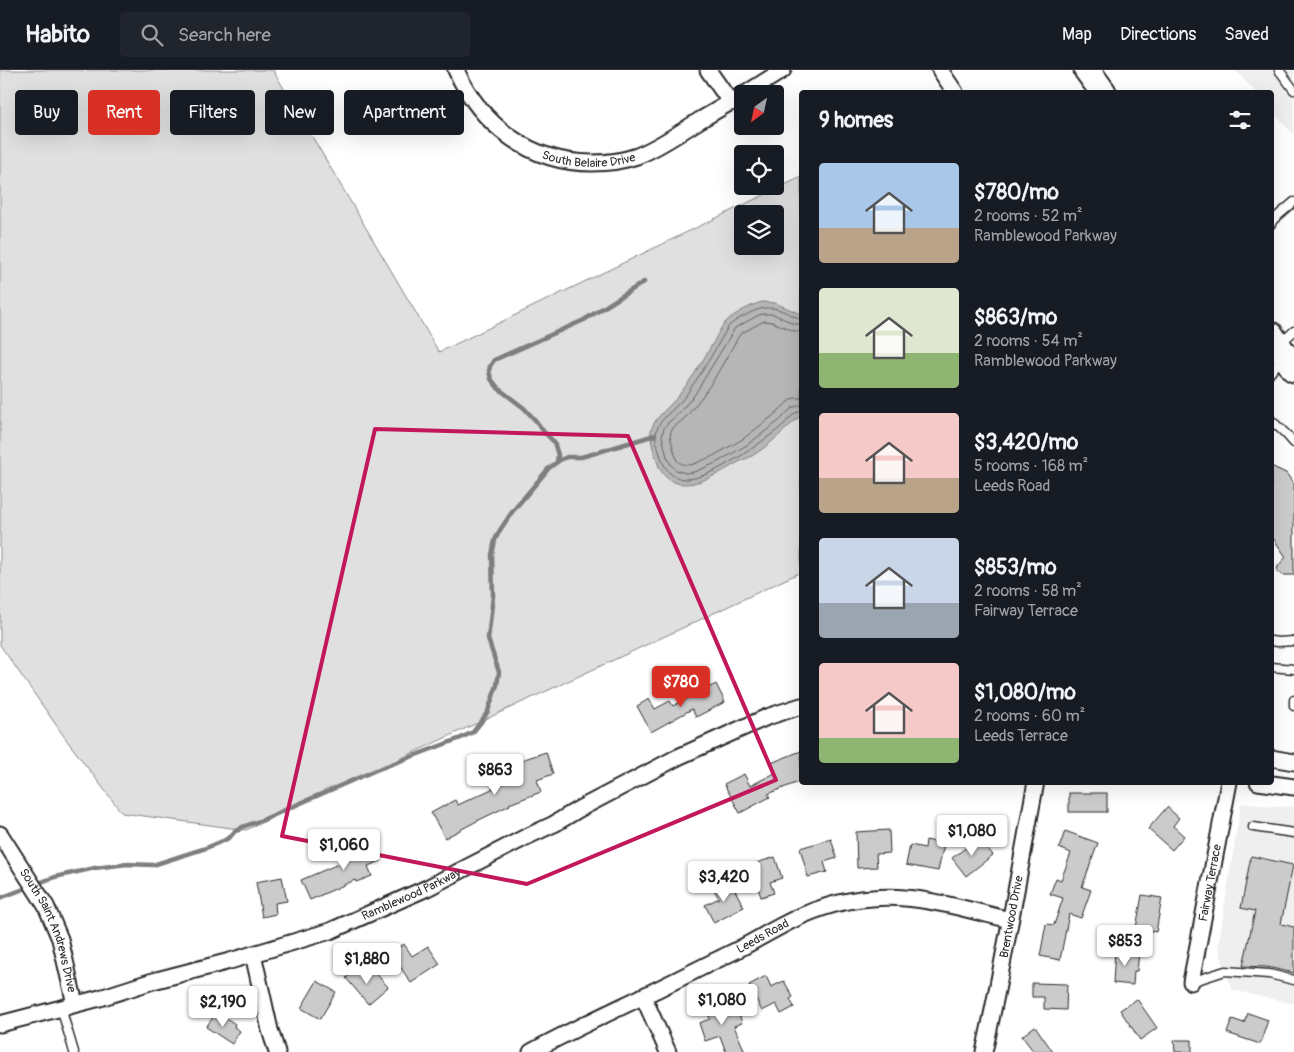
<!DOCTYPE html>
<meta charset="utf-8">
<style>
body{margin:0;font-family:Pangolin,sans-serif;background:#20242c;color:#f1f3f6;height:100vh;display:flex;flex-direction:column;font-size:19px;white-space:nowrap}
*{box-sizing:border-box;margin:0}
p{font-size:16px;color:#9ea1a6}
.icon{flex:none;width:28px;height:28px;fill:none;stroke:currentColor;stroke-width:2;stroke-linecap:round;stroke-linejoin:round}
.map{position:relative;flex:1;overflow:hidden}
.details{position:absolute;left:799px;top:20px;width:475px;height:695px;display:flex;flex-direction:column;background:#171b24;border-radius:5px;box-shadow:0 5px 20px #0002}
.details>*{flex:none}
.hud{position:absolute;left:15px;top:20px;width:475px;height:45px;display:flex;gap:10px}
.needle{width:32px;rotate:213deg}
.controls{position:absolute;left:734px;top:15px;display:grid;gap:10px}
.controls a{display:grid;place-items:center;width:50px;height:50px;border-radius:5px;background:#171b24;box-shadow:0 5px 20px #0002;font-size:25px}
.price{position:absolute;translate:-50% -42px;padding:0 11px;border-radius:5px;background:#fff;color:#222;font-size:16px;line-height:32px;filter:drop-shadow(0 1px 2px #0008)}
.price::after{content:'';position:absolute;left:50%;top:30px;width:15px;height:11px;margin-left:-8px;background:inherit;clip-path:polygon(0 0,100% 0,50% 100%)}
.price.selected{background:#d93025;color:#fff}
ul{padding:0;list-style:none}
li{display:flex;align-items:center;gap:15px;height:125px;padding:0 20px}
li span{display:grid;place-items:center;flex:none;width:140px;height:100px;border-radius:5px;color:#555}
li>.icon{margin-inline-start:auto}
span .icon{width:60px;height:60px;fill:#fffc;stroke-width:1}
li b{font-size:21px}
h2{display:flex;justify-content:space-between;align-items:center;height:60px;padding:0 20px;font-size:21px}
.chip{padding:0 18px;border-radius:5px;background:#171b24;box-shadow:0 5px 20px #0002;font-size:18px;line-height:45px}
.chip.selected{background:#d93025;color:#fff}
header{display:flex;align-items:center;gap:30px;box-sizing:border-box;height:70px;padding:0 25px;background:#171b24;border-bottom:1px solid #363941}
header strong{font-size:24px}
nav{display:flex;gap:28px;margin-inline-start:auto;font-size:18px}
.search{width:350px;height:45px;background:#20242c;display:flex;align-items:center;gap:12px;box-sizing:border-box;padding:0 18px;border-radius:5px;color:#9ea1a6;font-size:19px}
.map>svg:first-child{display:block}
.built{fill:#efefef}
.green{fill:#e0e0e0;stroke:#868686;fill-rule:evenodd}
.water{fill:#b6b6b6;stroke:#7e7e7e}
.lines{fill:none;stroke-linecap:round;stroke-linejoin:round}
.shore{stroke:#636363;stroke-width:1}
.stream{stroke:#7e7e7e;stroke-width:4.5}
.building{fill:#cbcbcb;stroke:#2b2b2b}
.service-casing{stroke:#2b2b2b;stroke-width:11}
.minor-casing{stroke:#2b2b2b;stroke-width:19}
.primary-casing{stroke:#2b2b2b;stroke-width:29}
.service{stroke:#fff;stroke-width:8}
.minor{stroke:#fff;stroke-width:15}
.primary{stroke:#fff;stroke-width:25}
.marked{fill:none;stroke:#c2185b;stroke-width:4;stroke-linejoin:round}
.labels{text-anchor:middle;stroke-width:5;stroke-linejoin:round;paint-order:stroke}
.street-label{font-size:12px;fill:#2b2b2b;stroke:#fff}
</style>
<header>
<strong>Habito</strong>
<div class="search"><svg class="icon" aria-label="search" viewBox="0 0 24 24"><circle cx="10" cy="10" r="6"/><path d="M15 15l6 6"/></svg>Search here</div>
<nav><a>Map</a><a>Directions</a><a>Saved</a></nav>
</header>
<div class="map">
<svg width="1294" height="982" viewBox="0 0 1294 982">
<rect width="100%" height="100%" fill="#fff"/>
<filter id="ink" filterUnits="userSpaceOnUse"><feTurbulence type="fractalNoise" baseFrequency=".02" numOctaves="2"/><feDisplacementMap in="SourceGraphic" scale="10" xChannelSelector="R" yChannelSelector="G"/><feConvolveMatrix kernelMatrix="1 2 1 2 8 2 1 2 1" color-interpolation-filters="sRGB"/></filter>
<g filter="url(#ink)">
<g class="built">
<polygon points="1235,0 1294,0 1294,65 1271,40 1271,22 1256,22"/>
<polygon points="1241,733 1279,737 1294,736 1294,934 1232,920 1218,877"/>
</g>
<path class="green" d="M0,0H273L439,282L801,107V502L659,569L246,760L122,743L68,672L0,575ZM742,144H775V176H742Z"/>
<path class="water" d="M762,232L775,233L801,244V345C786,359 770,375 752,386C746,389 740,391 735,394C713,407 675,430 659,397C656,388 649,369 651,360C656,345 670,337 679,325C691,310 701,294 710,278C716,269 720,256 729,249C738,242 751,235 762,232Z"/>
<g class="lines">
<g class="shore">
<path d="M801,248H798C775,237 768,233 744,246C738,249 733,252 728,257C716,278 704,300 690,319C686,326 681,332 675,337C669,344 662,348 658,357C653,367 658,377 661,387C664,398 671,408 684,409C709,411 761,373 781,357C787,352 793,342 801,341"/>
<polyline points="801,254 795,254 773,244 763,244 759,245 735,258 695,324 680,342 668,353 664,358 662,366 667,387 671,395 676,400 685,403 694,402 716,393 747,375 779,351 792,338 797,336 801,335"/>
<polyline points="801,262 794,261 772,252 764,251 740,264 713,311 701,328 686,347 673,358 671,362 670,366 675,384 677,391 682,394 691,395 713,386 743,369 774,345 789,331 794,328 801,328"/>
</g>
<g class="stream">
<polyline points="557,392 558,385 554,372 544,362 536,351 524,338 499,319 491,309 489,301 490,296 494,290 584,250 644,212"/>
<polyline points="36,814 55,807 95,798 127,794 153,795 206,778 225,770 230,767 235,761 239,760 242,757 262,750 376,700 461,668 473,662 481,652 488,641 497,615 499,602 488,569 493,526 492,485 495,470 500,460 512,442 549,398 560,390 567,387 581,387 592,384 655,365"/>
<polyline points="0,828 29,817"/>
</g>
</g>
<g class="building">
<polygon points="1271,396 1286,403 1294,414 1294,505 1282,505 1277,502 1278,496 1286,487 1271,465"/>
<polygon points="716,614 725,632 696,647 692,639 651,662 637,636 649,629 655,639 670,631 673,636"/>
<polygon points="801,681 801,711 768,724 770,727 740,743 724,714 744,704 750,716 775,703 771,693"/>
<polygon points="546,682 553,704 537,710 541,722 509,734 510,735 477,751 445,768 431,743 455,730 458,735 517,707 512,693"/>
<rect x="1069" y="723" width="38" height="19"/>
<polygon points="1167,737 1179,748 1173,756 1184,766 1172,780 1148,759"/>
<polygon points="889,760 890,783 876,784 877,797 857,798 856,762"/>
<polygon points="1065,761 1098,773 1082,817 1091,820 1081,848 1069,844 1060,890 1040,886 1046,854 1054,855 1063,828 1050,824 1056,808 1061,810 1071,783 1059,778"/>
<polygon points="979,768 993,785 966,806 952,788"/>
<polygon points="373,769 381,791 368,796 372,806 356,812 355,810 310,830 301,810 348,790 344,780"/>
<polygon points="831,769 837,788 824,792 827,802 808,807 800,778"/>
<polygon points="926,770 944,774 938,801 906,795 910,775 925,778"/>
<polygon points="1251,786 1293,795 1281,854 1294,857 1294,903 1267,897 1243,896 1255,841 1241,838"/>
<polygon points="775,787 782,808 770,812 774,823 761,827 750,795"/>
<polygon points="282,807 287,831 275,833 276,844 262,847 256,812"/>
<polygon points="730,811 744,837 714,853 705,835 719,828 714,820"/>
<polygon points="1142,825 1162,828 1156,862 1136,858"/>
<polygon points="404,874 412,886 428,876 440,894 411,913 391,883"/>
<polygon points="1115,880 1139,883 1137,901 1134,901 1133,915 1113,913"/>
<polygon points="358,898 367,908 374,901 388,917 368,934 346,908"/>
<polygon points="766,906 771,917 784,911 793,927 790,929 794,937 781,944 776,934 762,941 749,915"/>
<polygon points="317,911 336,922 320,949 301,938"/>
<polygon points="1032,913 1067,914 1066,940 1044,939 1044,927 1032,927"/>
<polygon points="724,928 730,944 738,941 742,953 734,956 745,982 726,982 720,966 705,971 699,953 710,949 705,935"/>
<polygon points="1137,929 1157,958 1140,970 1120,940"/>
<polygon points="217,942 235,954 234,957 240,961 232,974 206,957"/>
<polygon points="1248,943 1268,950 1260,974 1227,963 1232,949 1244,953"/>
<polygon points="1035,956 1053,982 1034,982 1022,966"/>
<polygon points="1174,970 1192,970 1192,982 1175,982"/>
</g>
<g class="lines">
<defs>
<g id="service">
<polyline points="1279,0 1294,20"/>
<polyline points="1271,154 1273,150 1294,132"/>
<polyline points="1280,274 1294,261"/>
<polyline points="1271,302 1282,288"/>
<polyline points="1271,350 1286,364 1294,373"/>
<polyline points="1271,571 1278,572 1294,571"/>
<polyline points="1271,597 1294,599"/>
<polyline points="1294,630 1294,636"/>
<polyline points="1253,757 1294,763"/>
<polyline points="1191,912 1225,901 1269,904 1294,910"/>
<polyline points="61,938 74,982"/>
</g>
<g id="minor">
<path id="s1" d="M456,0C481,55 530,93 592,93C607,93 623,91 637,86C660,77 679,63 700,50C714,42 728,34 742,25"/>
<polyline points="708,0 731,33"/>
<polyline points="940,0 955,22"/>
<polyline points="745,24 783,0"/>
<polyline points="1271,688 1294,692"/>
<polyline points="1258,712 1294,717"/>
<path id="s2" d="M0,764L46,836L60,869L75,934"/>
<polyline points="253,884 270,960 277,982"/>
<path id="s3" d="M1191,912L1229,712"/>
<polyline points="643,926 668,982"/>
<path id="s4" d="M0,954L100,928L153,911L230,891L330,861L427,818L526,767L554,754L579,739L678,687L767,647L801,636"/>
<path id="s5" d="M531,982C571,960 613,941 654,921C679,909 704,896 729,884C746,876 762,866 779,857C808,841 839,830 872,828C919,824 965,839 1010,850"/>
<path id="s6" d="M984,982C1004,893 1019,802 1036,712"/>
</g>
<g id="primary">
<polyline points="1087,0 1103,22"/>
<polyline points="1271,265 1294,299"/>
</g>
</defs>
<use href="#service" class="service-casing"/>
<use href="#minor" class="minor-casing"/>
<use href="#primary" class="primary-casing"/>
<use href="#service" class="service"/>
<use href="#minor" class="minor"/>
<use href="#primary" class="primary"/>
</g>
</g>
<path class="marked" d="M375,359L628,366L776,710L527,814L282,766Z"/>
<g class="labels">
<g class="street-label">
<text dy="4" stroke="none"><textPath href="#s1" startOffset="171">South Belaire Drive</textPath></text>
<text dy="4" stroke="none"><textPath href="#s3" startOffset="101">Fairway Terrace</textPath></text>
<text dy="4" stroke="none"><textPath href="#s4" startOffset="432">Ramblewood Parkway</textPath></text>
<text dy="4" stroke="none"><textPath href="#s6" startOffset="138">Brentwood Drive</textPath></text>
<text dy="4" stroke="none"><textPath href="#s2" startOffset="109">South Saint Andrews Drive</textPath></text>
<text dy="4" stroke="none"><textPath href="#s5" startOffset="259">Leeds Road</textPath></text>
</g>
</g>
</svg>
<div class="controls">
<a><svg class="needle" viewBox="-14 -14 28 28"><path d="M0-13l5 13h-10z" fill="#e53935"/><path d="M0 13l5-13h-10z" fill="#9ea1a6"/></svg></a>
<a><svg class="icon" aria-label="locate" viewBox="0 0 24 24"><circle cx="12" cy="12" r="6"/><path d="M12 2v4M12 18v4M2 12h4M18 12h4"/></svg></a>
<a><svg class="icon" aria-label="layers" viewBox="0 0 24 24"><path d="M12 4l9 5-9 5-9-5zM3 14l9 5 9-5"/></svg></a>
</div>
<b class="price selected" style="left:681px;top:638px">$780</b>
<b class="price" style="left:495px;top:726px">$863</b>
<b class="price" style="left:972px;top:787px">$1,080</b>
<b class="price" style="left:344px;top:801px">$1,060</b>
<b class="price" style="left:724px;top:833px">$3,420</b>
<b class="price" style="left:1125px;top:897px">$853</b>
<b class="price" style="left:367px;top:915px">$1,880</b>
<b class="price" style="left:722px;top:956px">$1,080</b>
<b class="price" style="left:223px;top:958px">$2,190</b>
<div class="hud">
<a class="chip">Buy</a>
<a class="chip selected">Rent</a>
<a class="chip">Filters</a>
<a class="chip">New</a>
<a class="chip">Apartment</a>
</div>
<section class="details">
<h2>9 homes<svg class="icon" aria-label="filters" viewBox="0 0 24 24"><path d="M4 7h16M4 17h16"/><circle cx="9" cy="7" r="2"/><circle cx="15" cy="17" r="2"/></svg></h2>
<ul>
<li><span style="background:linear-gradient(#a9c7e8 65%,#b9a48a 0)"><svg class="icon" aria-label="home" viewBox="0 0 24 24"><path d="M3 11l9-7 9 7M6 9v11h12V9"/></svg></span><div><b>$780/mo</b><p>2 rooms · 52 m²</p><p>Ramblewood Parkway</p></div></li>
<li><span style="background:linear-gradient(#dfe7d0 65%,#8fb573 0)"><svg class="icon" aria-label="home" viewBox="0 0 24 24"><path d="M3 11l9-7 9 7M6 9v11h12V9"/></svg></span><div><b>$863/mo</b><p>2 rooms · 54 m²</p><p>Ramblewood Parkway</p></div></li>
<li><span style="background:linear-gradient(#f6c9c9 65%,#b9a48a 0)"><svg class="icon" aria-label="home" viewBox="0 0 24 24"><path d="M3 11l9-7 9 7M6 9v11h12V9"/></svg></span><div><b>$3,420/mo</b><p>5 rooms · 168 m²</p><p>Leeds Road</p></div></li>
<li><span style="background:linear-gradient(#c9d6e8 65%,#9aa5b1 0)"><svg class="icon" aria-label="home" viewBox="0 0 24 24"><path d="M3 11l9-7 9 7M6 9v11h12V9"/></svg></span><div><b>$853/mo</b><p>2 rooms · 58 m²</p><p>Fairway Terrace</p></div></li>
<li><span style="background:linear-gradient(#f6c9c9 75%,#8fb573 0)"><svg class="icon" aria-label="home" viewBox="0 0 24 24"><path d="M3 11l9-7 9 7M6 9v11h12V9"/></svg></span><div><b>$1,080/mo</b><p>2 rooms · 60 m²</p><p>Leeds Terrace</p></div></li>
</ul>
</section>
</div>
